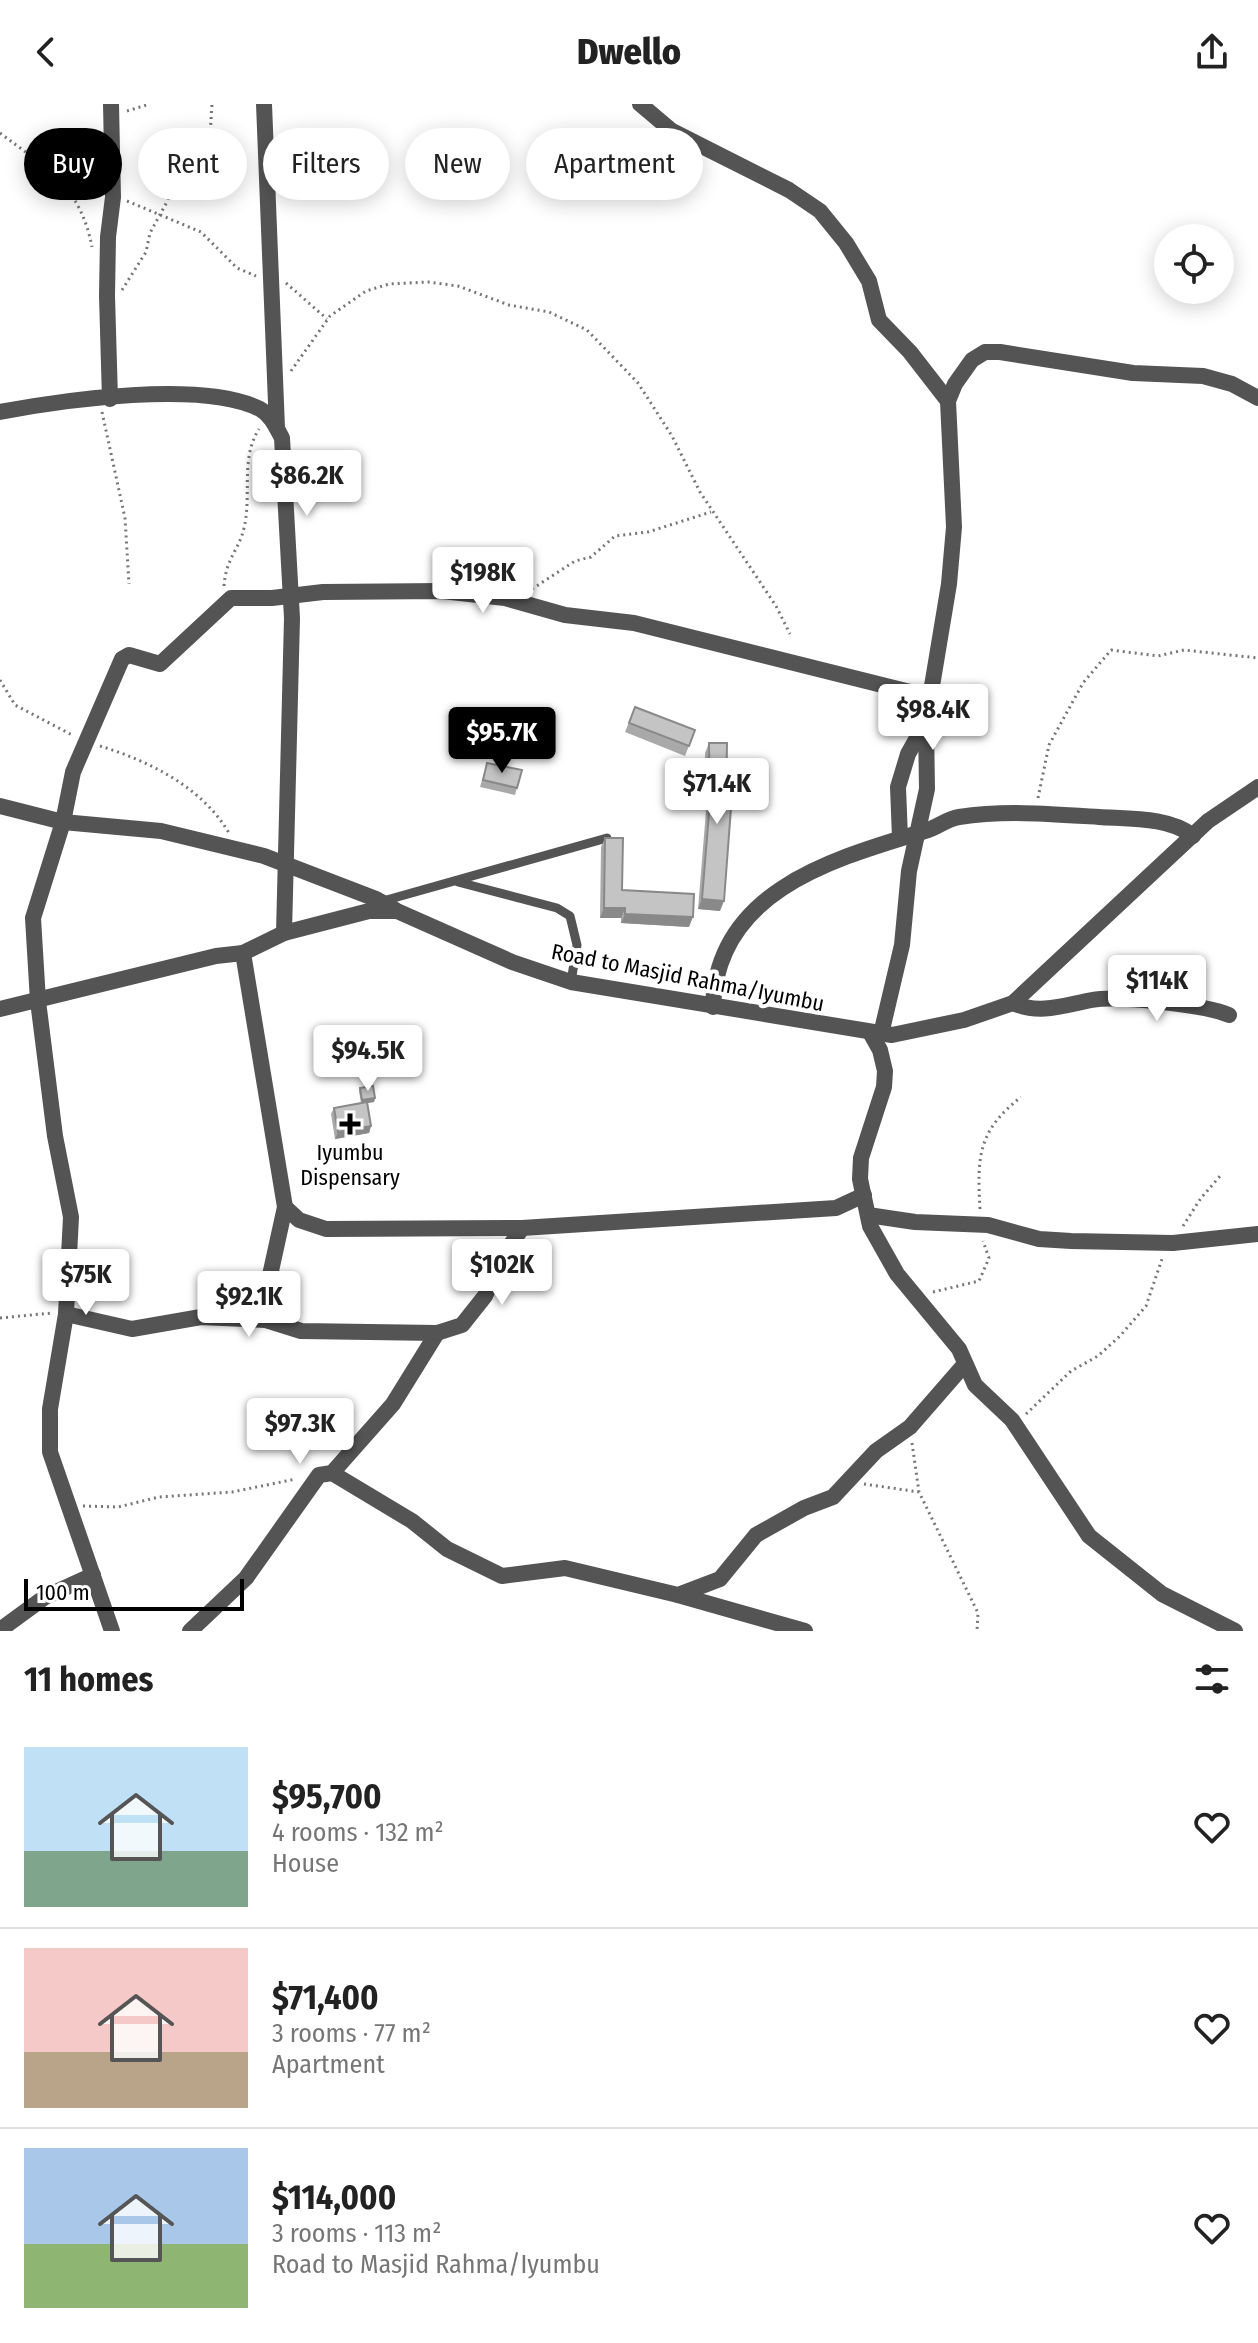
<!DOCTYPE html>
<meta charset="utf-8">
<style>
body{margin:0;font-family:"Fira Sans Condensed",sans-serif;background:#f6f6f6;color:#222;height:100vh;display:flex;flex-direction:column;font-size:30px;white-space:nowrap}
*{box-sizing:border-box;margin:0}
p{font-size:26px;color:#767676}
.icon{flex:none;width:44px;height:44px;fill:none;stroke:currentColor;stroke-width:2;stroke-linecap:round;stroke-linejoin:round}
.map{position:relative;height:1527px;overflow:hidden}
.side{display:flex;flex-direction:column;background:#fff;flex:1}
.side>*{flex:none}
.guide{position:absolute;left:24px;top:24px;width:800px;height:72px;display:flex;gap:16px}
.buttons{position:absolute;left:1154px;top:120px;display:grid;gap:16px}
.buttons a{display:grid;place-items:center;width:80px;height:80px;border-radius:50%;background:#fff;box-shadow:0 4px 20px #0003;font-size:40px}
.scale{position:absolute;left:24px;bottom:20px;width:220px;box-sizing:border-box;padding-left:8px;border:4px solid #000;border-top:0;font-size:22px;line-height:28px;white-space:nowrap;color:#000;-webkit-text-stroke:6px #fff;paint-order:stroke}
.price{position:absolute;translate:-50% -68px;padding:0 18px;border-radius:8px;background:#fff;color:#222;font-size:26px;line-height:52px;filter:drop-shadow(0 2px 4px #0008)}
.price::after{content:'';position:absolute;left:50%;top:48px;width:24px;height:18px;margin-left:-12px;background:inherit;clip-path:polygon(0 0,100% 0,50% 100%)}
.price.active{background:#000;color:#fff}
ul{padding:0;list-style:none}
li{display:flex;align-items:center;gap:24px;height:200px;padding:0 24px}
li+li{border-top:2px solid #e0e0e0}
li span{display:grid;place-items:center;flex:none;width:224px;height:160px;border-radius:0px;color:#555}
li>.icon{margin-inline-start:auto}
span .icon{width:96px;height:96px;fill:#fffc;stroke-width:1}
li b{font-size:34px}
h2{display:flex;justify-content:space-between;align-items:center;height:96px;padding:0 24px;font-size:34px}
.tag{padding:0 28px;border-radius:36px;background:#fff;box-shadow:0 4px 20px #0003;font-size:28px;line-height:72px}
.tag.active{background:#000;color:#fff}
header{display:flex;justify-content:space-between;align-items:center;height:104px;padding:0 24px;background:#fff;font-size:36px;font-weight:800}
.map>svg:first-child{display:block}
.lines{fill:none;stroke-linecap:round;stroke-linejoin:round}
.path{stroke:#767676;stroke-width:3;stroke-dasharray:2 4;stroke-linecap:butt}
.service{stroke:#545454;stroke-width:9}
.minor{stroke:#545454;stroke-width:16}
.wall{fill:#a9a9a9}
.shaded-wall{fill:#898989}
.building{fill:#c4c4c4;stroke:#898989;stroke-width:2}
.poi-dot{fill:#000;stroke:#fff;stroke-width:3}
.labels{text-anchor:middle;stroke-width:8;stroke-linejoin:round;paint-order:stroke}
.street-label{font-size:22px;fill:#000;stroke:#fff}
.poi-label{font-size:22px;fill:#000;stroke:#fff}
</style>
<header><svg class="icon" aria-label="back" viewBox="0 0 24 24"><path d="M15 5l-7 7 7 7"/></svg>Dwello<svg class="icon" aria-label="share" viewBox="0 0 24 24"><path d="M12 15V3M7 8l5-5 5 5M5 13v7h14v-7"/></svg></header>
<div class="map">
<svg width="1258" height="1527" viewBox="0 0 1258 1527">
<rect width="100%" height="100%" fill="#fff"/>
<g class="lines">
<g class="path">
<polyline points="127,7 150,0"/>
<path d="M0,29C46,64 80,81 92,143"/>
<polyline points="41,57 73,51 97,26"/>
<polyline points="48,63 70,66 99,83"/>
<polyline points="127,97 201,128 237,164 256,172"/>
<polyline points="286,179 327,215"/>
<polyline points="122,186 146,148 150,129 168,96 175,71 200,49 210,32 212,0"/>
<polyline points="291,267 330,212 366,187 389,180 428,178 458,182 509,201 549,208 587,226 638,279 672,332 700,388 776,502 790,530"/>
<polyline points="102,308 125,414 129,480"/>
<path d="M224,482C226,454 239,446 244,424C252,391 240,355 259,325"/>
<polyline points="532,485 575,457 591,453 615,432 648,428 711,408"/>
<polyline points="0,576 15,601 74,632"/>
<path d="M100,642C149,657 202,683 229,729"/>
<polyline points="1038,694 1049,641 1083,579 1111,546 1158,552 1184,546 1258,554"/>
<path d="M980,1105C977,1052 978,1027 1021,993"/>
<polyline points="1183,1122 1201,1094 1221,1071"/>
<polyline points="933,1188 979,1177 989,1154 983,1137"/>
<polyline points="0,1214 52,1209"/>
<polyline points="1026,1310 1071,1267 1098,1252 1120,1232 1146,1202 1162,1155"/>
<polyline points="912,1339 919,1388 978,1509 977,1527"/>
<polyline points="864,1380 919,1388"/>
<polyline points="83,1402 118,1403 159,1393 232,1388 296,1375"/>
</g>
<g class="service">
<polyline points="458,778 557,804 570,812 577,841 571,878"/>
<polyline points="383,797 607,734"/>
</g>
<g class="minor">
<polyline points="264,0 277,324"/>
<polyline points="640,0 672,27 789,86 820,107 846,139 869,177 879,216 910,248 948,297"/>
<polyline points="110,295 107,192 108,133 113,93 111,0"/>
<path d="M0,308C63,296 202,276 260,305C271,311 276,323 282,334L292,514L284,829"/>
<polyline points="0,702 63,718 161,727 264,752 376,795 394,805"/>
<polyline points="900,734 898,683 908,650 926,618 949,480 954,423 948,297 955,280 972,256 985,248 1000,248 1133,269 1203,272 1232,280 1258,294"/>
<polyline points="243,849 285,1103 267,1185 266,1216"/>
<path d="M1013,899C1040,911 1065,901 1092,896C1117,891 1206,901 1229,911"/>
<path d="M713,903C716,787 833,755 925,727C937,724 946,715 959,713C1004,706 1053,710 1099,713C1129,715 1170,713 1193,732"/>
<polyline points="0,905 216,852 243,849 284,829 369,807 397,807 512,858 571,878 892,931 964,916 1013,899 1208,717 1258,683"/>
<polyline points="871,930 880,946 885,967 884,983 861,1054 860,1075 870,1122 897,1170 959,1245 975,1281 1012,1316 1089,1432 1162,1490 1235,1527"/>
<polyline points="881,930 902,841 909,767 927,685 926,621"/>
<polyline points="285,1103 299,1116 326,1125 522,1124 836,1104 864,1091"/>
<polyline points="868,1111 915,1118 988,1121 1039,1135 1071,1137 1173,1139 1258,1130"/>
<polyline points="66,1210 132,1225 201,1213 266,1216 301,1227 437,1229 462,1221 485,1192 501,1155 522,1124"/>
<polyline points="332,1369 412,1417 447,1445 502,1472 565,1464 678,1491 720,1475 756,1431 804,1404 833,1393 876,1347 910,1323 964,1261"/>
<polyline points="678,1491 805,1527"/>
<polyline points="0,1526 45,1493 93,1471"/>
<polyline points="112,1527 50,1348 50,1305 66,1210 71,1113 55,1032 38,897 33,814 63,718 73,668 122,555 129,551 160,560 231,494 272,494 323,488 442,487 505,494 565,511 634,519 930,593"/>
<polyline points="190,1527 246,1474 319,1371 332,1369 393,1300 437,1229"/>
</g>
</g>
<g class="wall">
<polygon points="635,603 695,626 685,652 625,628"/>
<polygon points="709,639 720,807 698,805 706,707 705,649"/>
<polygon points="487,659 517,684 515,691 480,683"/>
<polygon points="605,734 622,786 689,823 621,819 621,814 600,814 601,743"/>
<polygon points="360,984 375,994 374,998 367,999 371,1022 369,1029 335,1035 331,1010 334,1004 361,999 359,987"/>
</g>
<g class="shaded-wall">
<polygon points="702,795 724,797 720,807 698,805"/>
<polygon points="604,804 625,804 621,814 600,814"/>
<polygon points="625,810 693,813 689,823 621,819"/>
<polygon points="375,994 374,998 361,1000 362,996"/>
<polygon points="371,1022 369,1029 335,1035 338,1028"/>
</g>
<g class="building">
<polygon points="635,603 695,626 689,642 629,619"/>
<polygon points="709,639 727,639 726,704 731,704 724,797 702,795 710,697"/>
<polygon points="487,659 522,666 517,684 483,676"/>
<polygon points="605,734 623,734 622,786 694,790 693,813 625,810 625,804 604,804"/>
<polygon points="373,982 375,994 362,996 360,984"/>
<polygon points="367,998 371,1022 338,1028 334,1004"/>
</g>
<path class="poi-dot" d="M346 1008h8v8h8v8h-8v8h-8v-8h-8v-8h8z"/>
<g class="labels">
<g class="street-label">
<text transform="translate(688 873) rotate(11)" y="8">Road to Masjid Rahma/Iyumbu</text>
</g>
<g class="poi-label">
<text x="350" y="1056">Iyumbu<tspan x="350" dy="25">Dispensary</tspan></text>
</g>
</g>
</svg>
<div class="buttons">
<a><svg class="icon" aria-label="locate" viewBox="0 0 24 24"><circle cx="12" cy="12" r="6"/><path d="M12 2v4M12 18v4M2 12h4M18 12h4"/></svg></a>
</div>
<div class="scale">100 m</div>
<b class="price" style="left:307px;top:414px">$86.2K</b>
<b class="price" style="left:483px;top:511px">$198K</b>
<b class="price" style="left:933px;top:648px">$98.4K</b>
<b class="price active" style="left:502px;top:671px">$95.7K</b>
<b class="price" style="left:717px;top:722px">$71.4K</b>
<b class="price" style="left:1157px;top:919px">$114K</b>
<b class="price" style="left:368px;top:989px">$94.5K</b>
<b class="price" style="left:502px;top:1203px">$102K</b>
<b class="price" style="left:86px;top:1213px">$75K</b>
<b class="price" style="left:249px;top:1235px">$92.1K</b>
<b class="price" style="left:300px;top:1362px">$97.3K</b>
<div class="guide">
<a class="tag active">Buy</a>
<a class="tag">Rent</a>
<a class="tag">Filters</a>
<a class="tag">New</a>
<a class="tag">Apartment</a>
</div>
</div>
<section class="side">
<h2>11 homes<svg class="icon" aria-label="filters" viewBox="0 0 24 24"><path d="M4 7h16M4 17h16"/><circle cx="9" cy="7" r="2"/><circle cx="15" cy="17" r="2"/></svg></h2>
<ul>
<li><span style="background:linear-gradient(#bfe0f5 65%,#7fa58c 0)"><svg class="icon" aria-label="home" viewBox="0 0 24 24"><path d="M3 11l9-7 9 7M6 9v11h12V9"/></svg></span><div><b>$95,700</b><p>4 rooms · 132 m²</p><p>House</p></div><svg class="icon" aria-label="heart" viewBox="0 0 24 24"><path d="M12 20l-8-8c-3-5 5-10 8-4 3-6 11-1 8 4z"/></svg></li>
<li><span style="background:linear-gradient(#f6c9c9 65%,#b9a48a 0)"><svg class="icon" aria-label="home" viewBox="0 0 24 24"><path d="M3 11l9-7 9 7M6 9v11h12V9"/></svg></span><div><b>$71,400</b><p>3 rooms · 77 m²</p><p>Apartment</p></div><svg class="icon" aria-label="heart" viewBox="0 0 24 24"><path d="M12 20l-8-8c-3-5 5-10 8-4 3-6 11-1 8 4z"/></svg></li>
<li><span style="background:linear-gradient(#a9c7e8 60%,#8fb573 0)"><svg class="icon" aria-label="home" viewBox="0 0 24 24"><path d="M3 11l9-7 9 7M6 9v11h12V9"/></svg></span><div><b>$114,000</b><p>3 rooms · 113 m²</p><p>Road to Masjid Rahma/Iyumbu</p></div><svg class="icon" aria-label="heart" viewBox="0 0 24 24"><path d="M12 20l-8-8c-3-5 5-10 8-4 3-6 11-1 8 4z"/></svg></li>
</ul>
</section>
